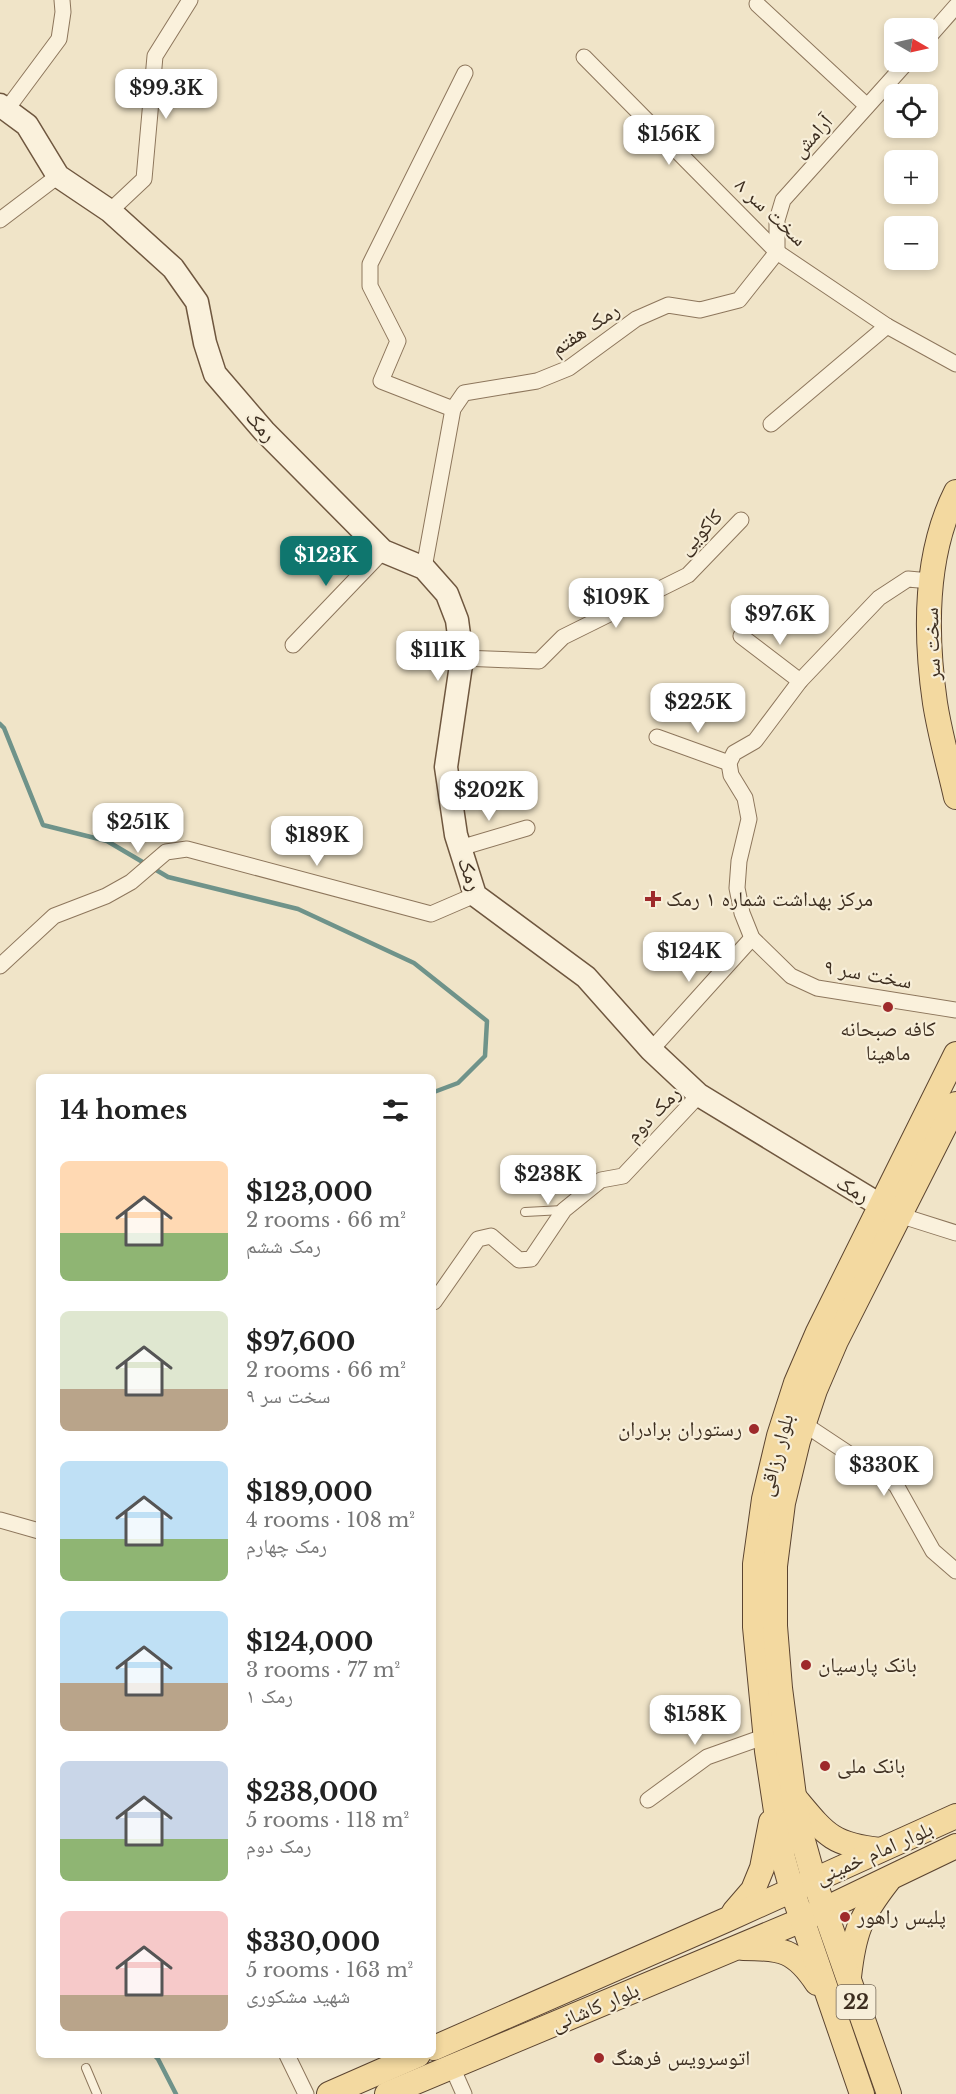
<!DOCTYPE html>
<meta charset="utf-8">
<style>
body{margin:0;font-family:"Libre Baskerville","Noto Naskh Arabic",serif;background:#f6f6f6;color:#222;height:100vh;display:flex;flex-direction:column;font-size:22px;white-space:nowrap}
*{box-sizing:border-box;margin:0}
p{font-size:20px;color:#767676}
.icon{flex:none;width:33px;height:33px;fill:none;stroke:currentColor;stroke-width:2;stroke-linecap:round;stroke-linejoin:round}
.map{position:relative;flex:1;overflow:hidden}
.sheet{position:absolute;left:36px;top:1074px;width:400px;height:984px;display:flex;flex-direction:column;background:#fff;border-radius:9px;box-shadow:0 3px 9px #0003}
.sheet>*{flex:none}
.needle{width:39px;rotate:99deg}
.controls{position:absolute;left:884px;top:18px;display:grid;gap:12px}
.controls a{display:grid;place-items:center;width:54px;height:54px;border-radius:9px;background:#fff;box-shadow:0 3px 9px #0003;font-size:30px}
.price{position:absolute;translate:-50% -51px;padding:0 14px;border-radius:12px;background:#fff;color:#222;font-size:20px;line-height:39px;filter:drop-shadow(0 2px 3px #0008)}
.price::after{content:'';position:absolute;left:50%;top:36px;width:18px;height:14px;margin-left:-9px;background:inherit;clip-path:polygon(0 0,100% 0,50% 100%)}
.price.current{background:#0f766e;color:#fff}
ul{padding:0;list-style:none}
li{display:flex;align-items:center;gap:18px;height:150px;padding:0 24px}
li span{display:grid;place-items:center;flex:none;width:168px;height:120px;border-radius:9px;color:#555}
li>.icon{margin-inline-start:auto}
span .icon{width:72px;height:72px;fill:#fffc;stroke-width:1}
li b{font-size:26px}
h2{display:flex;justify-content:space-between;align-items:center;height:72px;padding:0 24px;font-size:26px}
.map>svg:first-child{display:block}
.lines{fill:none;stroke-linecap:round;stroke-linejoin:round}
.stream{stroke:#6f938a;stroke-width:4.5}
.lane-casing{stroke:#8d765c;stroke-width:10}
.street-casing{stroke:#8d765c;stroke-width:17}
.secondary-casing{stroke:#6f573f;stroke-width:25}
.primary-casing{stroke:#5b4430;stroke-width:26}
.lane{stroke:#faf1dc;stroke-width:8}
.street{stroke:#faf1dc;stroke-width:15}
.secondary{stroke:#faf1dc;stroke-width:22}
.primary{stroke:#f3d9a0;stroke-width:24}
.poi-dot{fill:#9e2a2b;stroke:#f7eed8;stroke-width:2}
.labels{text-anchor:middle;stroke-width:4.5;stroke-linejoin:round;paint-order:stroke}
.shield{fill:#f7eed8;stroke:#756857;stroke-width:1.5}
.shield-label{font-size:20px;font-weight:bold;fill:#3d2e20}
.street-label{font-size:21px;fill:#3d2e20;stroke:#f7eed8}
.poi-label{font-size:21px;fill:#3d2e20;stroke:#f7eed8;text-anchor:start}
</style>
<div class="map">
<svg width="956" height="2094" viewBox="0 0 956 2094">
<rect width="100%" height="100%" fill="#f0e4c8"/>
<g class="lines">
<g class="stream">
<polyline points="0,724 4,728 43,825 107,841 168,877 298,909 414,963 487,1021 485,1056 458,1083 434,1092"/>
<polyline points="154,2055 158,2059 176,2094"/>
</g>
<defs>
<g id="lane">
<polyline points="525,1212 563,1210"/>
<polyline points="86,2068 97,2094"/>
</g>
<g id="street">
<polyline points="757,4 867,106"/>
<polyline points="927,39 956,6"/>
<polyline points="584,57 777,252 887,326 956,364"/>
<polyline points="7,109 59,39 63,12 62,0"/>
<polyline points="110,211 144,179 155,56 190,0"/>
<polyline points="0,220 58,176"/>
<polyline points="777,252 777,220 783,200 907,62"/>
<polyline points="453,409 381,381 398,341 370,286 370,264 465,73"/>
<polyline points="771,424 887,326"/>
<polyline points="424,568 453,409 464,393 537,381 569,368 636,319 668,305 700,310 739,300 777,252"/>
<polyline points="930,581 908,579 879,598 800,681 755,741 734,753 729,763 731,775 745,798 749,819 739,861 737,888 742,913 752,938 791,976 817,988 956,1010"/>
<polyline points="741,636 800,681"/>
<polyline points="293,645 383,551"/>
<polyline points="462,658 539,661 563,637 688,575 741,520"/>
<polyline points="657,737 729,763"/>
<polyline points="460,848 527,828"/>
<polyline points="0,966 54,916 106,896 131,882 166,852 187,849 431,914 475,895"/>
<polyline points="651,1050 752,938"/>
<polyline points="899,1215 956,1233"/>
<polyline points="434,1302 478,1239 491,1236 519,1260 531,1259 564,1210 601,1180 623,1176 699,1095"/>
<polyline points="804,1424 896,1485 933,1551 956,1571"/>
<polyline points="0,1520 39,1531"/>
<polyline points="648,1800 707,1757 766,1736"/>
<polyline points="287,2055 306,2094"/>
<polyline points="452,2067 464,2094"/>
</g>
<polyline id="secondary" points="0,105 27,125 58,176 110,211 173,268 197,302 205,343 215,374 264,431 383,551 424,568 447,594 457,620 462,658 446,767 456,835 475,895 586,977 651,1050 699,1095 880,1205"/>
<g id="primary">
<path d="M956,492C924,556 925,634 935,703C940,735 949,766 956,797"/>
<path d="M795,1798C825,1834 832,1845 880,1850"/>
<polyline points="734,1912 753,1890 762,1868 771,1822"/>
<path d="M743,1948C782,1948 795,1950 817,1983"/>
<path d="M849,1977C854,1932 860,1917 888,1881"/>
<polyline points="434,2048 726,1920 956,1816"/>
<polyline points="329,2094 418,2055"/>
<polyline points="387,2094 802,1920 956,1846"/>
<polyline points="862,2094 792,1890 783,1858 767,1751 755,1627 755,1564 764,1499 779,1436 796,1383 818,1332 956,1054"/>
<polyline points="889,2094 814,1880 800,1830 794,1796 780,1688 775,1626 775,1566 783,1503 798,1441 815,1390 836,1341 956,1104"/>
</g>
</defs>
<use href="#lane" class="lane-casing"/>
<use href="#street" class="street-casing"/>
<use href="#secondary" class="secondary-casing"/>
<use href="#primary" class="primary-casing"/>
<use href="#lane" class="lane"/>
<use href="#street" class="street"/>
<use href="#secondary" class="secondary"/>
<use href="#primary" class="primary"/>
</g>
<g class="poi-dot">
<path d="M650 890h6v6h6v6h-6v6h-6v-6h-6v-6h6z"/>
<circle cx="888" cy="1007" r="6"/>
<circle cx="754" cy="1429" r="6"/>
<circle cx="806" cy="1665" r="6"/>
<circle cx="825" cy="1766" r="6"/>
<circle cx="845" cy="1917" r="6"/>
<circle cx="599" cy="2058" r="6"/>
</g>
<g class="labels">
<rect class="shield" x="836.5" y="1985" width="39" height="34" rx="4.5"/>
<g class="shield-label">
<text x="856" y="2009">22</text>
</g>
<g class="street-label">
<text transform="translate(812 136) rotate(-48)" y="7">آرامش</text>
<text transform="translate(771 212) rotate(43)" y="7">سخت سر ۸</text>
<text transform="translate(585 329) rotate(-34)" y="7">رمک هفتم</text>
<text transform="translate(261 426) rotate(48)" y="7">رمک</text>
<text transform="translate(700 532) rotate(-46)" y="7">کاکویی</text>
<text transform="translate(932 644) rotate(-92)" y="7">سخت سر</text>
<text transform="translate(470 874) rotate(70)" y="7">رمک</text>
<text transform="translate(868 974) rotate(10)" y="7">سخت سر ۹</text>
<text transform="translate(653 1114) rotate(-46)" y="7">رمک دوم</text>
<text transform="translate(853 1189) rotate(31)" y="7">رمک</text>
<text transform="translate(776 1455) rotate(-75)" y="7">بلوار رزاقی</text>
<text transform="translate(874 1853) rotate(-24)" y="7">بلوار امام خمینی</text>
<text transform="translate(595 2007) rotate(-23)" y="7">بلوار کاشانی</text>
</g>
<g class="poi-label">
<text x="666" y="906">مرکز بهداشت شماره ۱ رمک</text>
<text x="888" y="1036" text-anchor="middle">کافه صبحانه<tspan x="888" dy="24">ماهینا</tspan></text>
<text x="742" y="1436" text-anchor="end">رستوران برادران</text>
<text x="818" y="1672">بانک پارسیان</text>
<text x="837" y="1773">بانک ملی</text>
<text x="857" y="1924">پلیس راهور</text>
<text x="611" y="2065">اتوسرویس فرهنگ</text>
</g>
</g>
</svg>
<div class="controls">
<a><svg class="needle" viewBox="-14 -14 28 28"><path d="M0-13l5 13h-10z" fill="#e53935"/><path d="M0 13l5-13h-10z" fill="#767676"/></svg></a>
<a><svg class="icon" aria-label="locate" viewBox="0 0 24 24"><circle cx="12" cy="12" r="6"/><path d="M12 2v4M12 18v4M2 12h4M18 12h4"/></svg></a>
<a>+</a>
<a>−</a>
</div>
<b class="price" style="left:166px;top:120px">$99.3K</b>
<b class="price" style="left:669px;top:166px">$156K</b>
<b class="price current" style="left:326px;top:587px">$123K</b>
<b class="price" style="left:616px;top:629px">$109K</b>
<b class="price" style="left:780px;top:646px">$97.6K</b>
<b class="price" style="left:438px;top:682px">$111K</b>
<b class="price" style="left:698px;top:734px">$225K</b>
<b class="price" style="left:489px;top:822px">$202K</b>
<b class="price" style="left:138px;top:854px">$251K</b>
<b class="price" style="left:317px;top:867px">$189K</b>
<b class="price" style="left:689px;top:983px">$124K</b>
<b class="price" style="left:548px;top:1206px">$238K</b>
<b class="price" style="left:884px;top:1497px">$330K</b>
<b class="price" style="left:695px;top:1746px">$158K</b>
<section class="sheet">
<h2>14 homes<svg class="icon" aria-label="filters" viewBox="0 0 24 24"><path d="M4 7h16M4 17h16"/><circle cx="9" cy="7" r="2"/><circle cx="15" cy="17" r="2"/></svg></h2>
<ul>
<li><span style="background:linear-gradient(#ffd9b3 60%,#8fb573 0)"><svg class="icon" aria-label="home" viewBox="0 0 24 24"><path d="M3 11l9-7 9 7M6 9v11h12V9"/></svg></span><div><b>$123,000</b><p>2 rooms · 66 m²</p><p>رمک ششم</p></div></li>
<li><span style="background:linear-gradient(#dfe7d0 65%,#b9a48a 0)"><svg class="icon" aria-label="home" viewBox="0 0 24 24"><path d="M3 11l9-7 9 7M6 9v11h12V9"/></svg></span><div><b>$97,600</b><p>2 rooms · 66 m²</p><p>سخت سر ۹</p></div></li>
<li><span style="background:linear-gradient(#bfe0f5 65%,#8fb573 0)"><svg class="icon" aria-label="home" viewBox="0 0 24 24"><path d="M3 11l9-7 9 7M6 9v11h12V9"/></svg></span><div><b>$189,000</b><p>4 rooms · 108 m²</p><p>رمک چهارم</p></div></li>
<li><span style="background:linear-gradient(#bfe0f5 60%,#b9a48a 0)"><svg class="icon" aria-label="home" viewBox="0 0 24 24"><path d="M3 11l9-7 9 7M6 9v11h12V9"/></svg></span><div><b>$124,000</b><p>3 rooms · 77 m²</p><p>رمک ۱</p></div></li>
<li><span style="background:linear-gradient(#c9d6e8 65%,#8fb573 0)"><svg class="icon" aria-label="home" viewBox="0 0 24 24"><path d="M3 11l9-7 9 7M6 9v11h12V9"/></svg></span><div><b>$238,000</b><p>5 rooms · 118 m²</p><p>رمک دوم</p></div></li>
<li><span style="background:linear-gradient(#f6c9c9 70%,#b9a48a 0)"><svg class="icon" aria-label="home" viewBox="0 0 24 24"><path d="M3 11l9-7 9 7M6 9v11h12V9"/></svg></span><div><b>$330,000</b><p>5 rooms · 163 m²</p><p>شهید مشکوری</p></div></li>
</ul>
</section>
</div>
